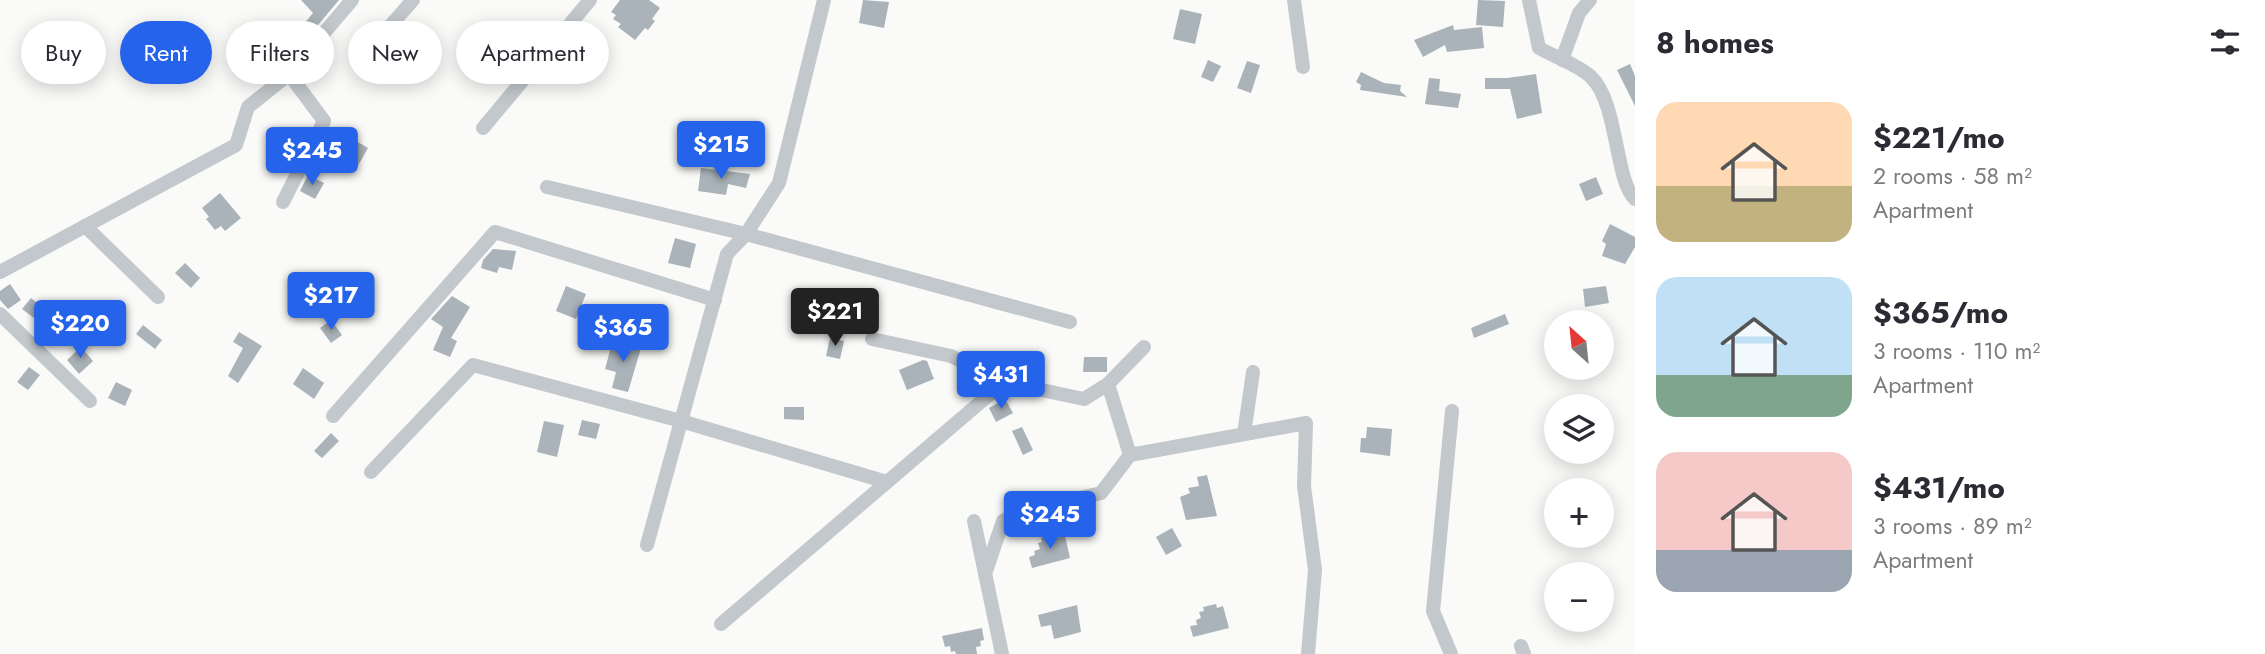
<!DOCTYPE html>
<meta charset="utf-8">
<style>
body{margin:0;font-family:Jost,sans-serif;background:#f7f7f7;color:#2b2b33;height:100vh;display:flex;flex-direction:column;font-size:26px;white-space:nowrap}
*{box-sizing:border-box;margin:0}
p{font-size:23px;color:#7c7c81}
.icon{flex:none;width:38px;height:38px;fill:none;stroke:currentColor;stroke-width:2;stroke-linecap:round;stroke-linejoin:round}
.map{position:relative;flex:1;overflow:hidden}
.side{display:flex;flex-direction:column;background:#fff;width:630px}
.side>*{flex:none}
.hud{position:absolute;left:21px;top:21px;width:665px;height:63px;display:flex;gap:14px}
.needle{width:46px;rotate:333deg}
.fabs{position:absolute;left:1544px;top:310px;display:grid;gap:14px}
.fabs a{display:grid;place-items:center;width:70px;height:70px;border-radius:50%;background:#fff;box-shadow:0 4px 18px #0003;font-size:35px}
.price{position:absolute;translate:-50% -60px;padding:0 16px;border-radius:7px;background:#2563eb;color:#fff;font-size:23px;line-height:46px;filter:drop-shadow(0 2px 4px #0008)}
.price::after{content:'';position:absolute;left:50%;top:42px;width:21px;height:16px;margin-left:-10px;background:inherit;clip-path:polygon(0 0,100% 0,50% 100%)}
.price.selected{background:#222;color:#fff}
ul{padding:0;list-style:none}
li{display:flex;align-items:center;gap:21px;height:175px;padding:0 21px}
li span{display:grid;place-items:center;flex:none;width:196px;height:140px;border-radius:21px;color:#555}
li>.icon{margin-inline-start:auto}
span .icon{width:84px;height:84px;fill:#fffc;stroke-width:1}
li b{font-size:30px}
h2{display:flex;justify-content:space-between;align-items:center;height:84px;padding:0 21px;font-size:30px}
.pill{padding:0 24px;border-radius:32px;background:#fff;box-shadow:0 4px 18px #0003;font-size:24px;line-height:63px}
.pill.selected{background:#2563eb;color:#fff}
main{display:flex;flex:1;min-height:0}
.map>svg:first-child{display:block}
.building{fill:#aab3b9}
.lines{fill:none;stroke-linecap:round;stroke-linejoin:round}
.minor{stroke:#c3c8cc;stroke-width:14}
</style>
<main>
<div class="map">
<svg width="1635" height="654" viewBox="0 0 1635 654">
<rect width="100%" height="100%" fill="#fafaf8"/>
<g class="building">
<polygon points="301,0 339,0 287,62 278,55 313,13"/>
<polygon points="620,0 649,0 660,8 652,19 655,21 648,30 645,28 635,40 618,27 621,24 613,19 616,15 611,12"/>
<polygon points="863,0 889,2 884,28 859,23"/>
<polygon points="1478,0 1505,1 1503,27 1476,25"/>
<polygon points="1180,9 1202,14 1195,44 1173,39"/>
<polygon points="1453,25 1454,30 1482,27 1484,48 1447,52 1445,45 1423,57 1414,40"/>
<polygon points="1208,60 1221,66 1213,82 1201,77"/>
<polygon points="1247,61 1260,65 1251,93 1237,88"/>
<polygon points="1630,64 1635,76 1635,106 1617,70"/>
<polygon points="1361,72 1384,83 1401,85 1400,91 1407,97 1360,90 1361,85 1356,82"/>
<polygon points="1536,74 1542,113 1517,119 1510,89 1485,89 1485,78 1507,78"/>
<polygon points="1429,78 1440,79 1439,91 1461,94 1458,108 1425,104"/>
<polygon points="341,132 368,148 356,169 329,153"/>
<polygon points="701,168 750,174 746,188 728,184 726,195 698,191"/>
<polygon points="308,175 324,183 315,199 300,191"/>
<polygon points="1596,177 1603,194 1586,201 1579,184"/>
<polygon points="220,193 241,218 225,231 221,226 215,230 206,219 209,217 202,208"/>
<polygon points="1610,224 1635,237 1635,247 1625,264 1602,256 1606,244 1602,241"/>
<polygon points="675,238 696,244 690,268 668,263"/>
<polygon points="493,249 516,251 512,270 499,267 497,273 481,268 483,260"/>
<polygon points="185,263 200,278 191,288 175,273"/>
<polygon points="10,284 21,300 8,309 0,300 0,291"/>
<polygon points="566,286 586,294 576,319 556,311"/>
<polygon points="1606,286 1609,303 1585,307 1583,289"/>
<polygon points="452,296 470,307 451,338 457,341 450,357 433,350 443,327 431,319"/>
<polygon points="31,298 50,313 42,324 22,309"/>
<polygon points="1505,314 1509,324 1474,338 1471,328"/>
<polygon points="331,320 342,335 331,343 320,328"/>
<polygon points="143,325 162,340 155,349 136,334"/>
<polygon points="239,332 262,346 238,383 228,376 243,348 233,342"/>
<polygon points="830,338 844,341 840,359 826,356"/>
<polygon points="613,340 641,348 628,392 612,388 616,372 605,369"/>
<polygon points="81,347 93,361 79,374 67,360"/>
<polygon points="1084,357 1107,357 1107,372 1083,372"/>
<polygon points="923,360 927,361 934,379 907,390 899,370"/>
<polygon points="29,367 40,375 28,390 17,382"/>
<polygon points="303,368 324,383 314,399 293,384"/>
<polygon points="116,382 132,390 125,406 108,398"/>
<polygon points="1005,399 1013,413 996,422 989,408"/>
<polygon points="784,407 804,407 804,420 784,419"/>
<polygon points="582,420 600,424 596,439 578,435"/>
<polygon points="544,421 564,425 557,457 537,452"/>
<polygon points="1022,427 1033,450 1023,455 1012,431"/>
<polygon points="1367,427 1392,429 1390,456 1360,452 1361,438 1366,438"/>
<polygon points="331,433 339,441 322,458 314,451"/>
<polygon points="1207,475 1217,516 1186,520 1180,497 1190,493 1188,488 1199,486 1197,477"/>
<polygon points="1172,528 1182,546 1166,555 1156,537"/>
<polygon points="1056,534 1057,538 1065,536 1070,558 1032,568 1029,557 1035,555 1034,551 1040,549 1038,543 1042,542 1041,538"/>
<polygon points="1216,604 1217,608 1223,606 1229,628 1193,637 1190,626 1197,625 1196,620 1201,618 1199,612 1204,611 1203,607"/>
<polygon points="1077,605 1081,632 1054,639 1051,625 1041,627 1038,615"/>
<polygon points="982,628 984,640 980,641 981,646 976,647 977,654 956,654 955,651 951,652 950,646 945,647 942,636"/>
</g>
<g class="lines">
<g class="minor">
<polyline points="1294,0 1303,67"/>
<path d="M1529,0L1539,48C1553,56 1580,66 1591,77C1618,102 1615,181 1635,199"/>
<polyline points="391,25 413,0"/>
<polyline points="1562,60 1579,13 1590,0"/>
<polyline points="483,128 590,0"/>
<polyline points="547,187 746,234 1070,322"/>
<polyline points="283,202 324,121 289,74"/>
<polyline points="85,226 158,297"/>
<polyline points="0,272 236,145 248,107 289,74 352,0"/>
<polyline points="0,314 90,401"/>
<polyline points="872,339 951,356 1004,382 1084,399 1108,384 1144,347"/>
<polyline points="1108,384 1130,455"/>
<polyline points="333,416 495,232 715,300"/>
<polyline points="1244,434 1253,372"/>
<polyline points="371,472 473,365 681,421 887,482"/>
<polyline points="974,521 1002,654"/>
<polyline points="647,545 727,254 746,234 779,183 824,0"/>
<polyline points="985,574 1003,521 1018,513 1101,493 1130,455 1306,423 1304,486 1315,570 1308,654"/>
<polyline points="721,624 1004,382"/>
<polyline points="1522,649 1521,646 1524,654"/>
<polyline points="1451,654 1433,611 1452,411"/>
</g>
</g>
</svg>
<div class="fabs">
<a><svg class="needle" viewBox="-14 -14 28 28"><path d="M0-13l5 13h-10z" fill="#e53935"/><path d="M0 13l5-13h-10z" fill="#7c7c81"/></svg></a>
<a><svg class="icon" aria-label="layers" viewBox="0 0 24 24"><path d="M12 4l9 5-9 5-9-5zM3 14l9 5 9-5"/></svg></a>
<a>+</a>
<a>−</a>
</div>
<b class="price" style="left:721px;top:181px">$215</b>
<b class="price" style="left:312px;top:187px">$245</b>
<b class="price" style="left:331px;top:332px">$217</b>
<b class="price selected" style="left:835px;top:348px">$221</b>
<b class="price" style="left:80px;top:360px">$220</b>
<b class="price" style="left:623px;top:364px">$365</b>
<b class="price" style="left:1001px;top:411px">$431</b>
<b class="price" style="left:1050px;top:551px">$245</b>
<div class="hud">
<a class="pill">Buy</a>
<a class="pill selected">Rent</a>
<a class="pill">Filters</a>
<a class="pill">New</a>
<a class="pill">Apartment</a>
</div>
</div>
<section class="side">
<h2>8 homes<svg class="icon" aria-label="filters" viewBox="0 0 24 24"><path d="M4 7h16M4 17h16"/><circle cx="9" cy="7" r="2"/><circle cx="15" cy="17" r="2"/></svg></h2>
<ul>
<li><span style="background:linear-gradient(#ffd9b3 60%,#c2b280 0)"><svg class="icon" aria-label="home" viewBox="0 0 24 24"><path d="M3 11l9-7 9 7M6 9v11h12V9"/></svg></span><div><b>$221/mo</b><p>2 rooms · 58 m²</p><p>Apartment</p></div></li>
<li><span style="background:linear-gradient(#bfe0f5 70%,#7fa58c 0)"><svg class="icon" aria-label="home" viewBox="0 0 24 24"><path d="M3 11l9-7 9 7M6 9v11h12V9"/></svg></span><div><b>$365/mo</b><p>3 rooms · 110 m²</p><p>Apartment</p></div></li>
<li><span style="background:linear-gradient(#f6c9c9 70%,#9aa5b1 0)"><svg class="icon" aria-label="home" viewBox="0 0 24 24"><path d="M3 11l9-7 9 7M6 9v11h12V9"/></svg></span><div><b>$431/mo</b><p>3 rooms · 89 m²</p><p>Apartment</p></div></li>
</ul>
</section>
</main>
